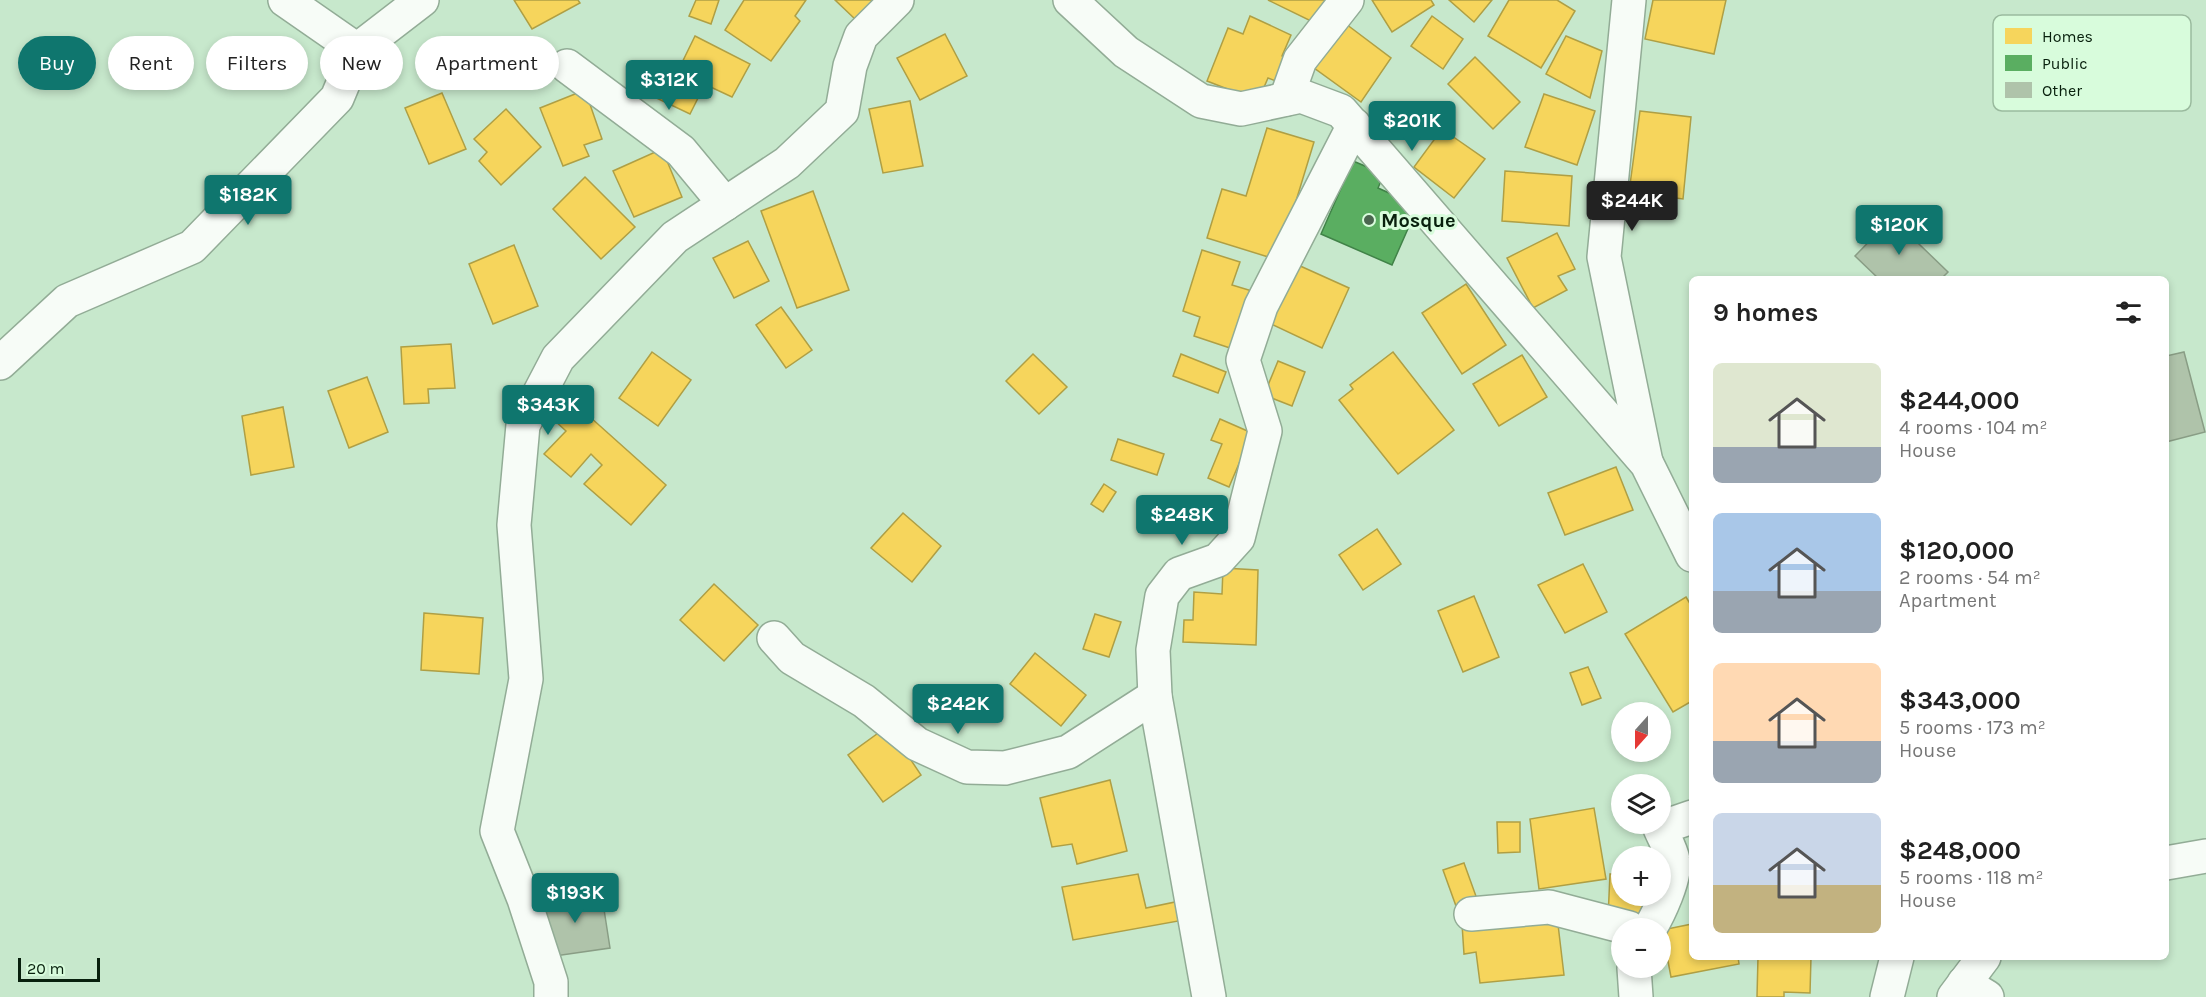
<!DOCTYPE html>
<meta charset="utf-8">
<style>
body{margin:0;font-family:Karla,sans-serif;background:#f6f6f6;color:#222;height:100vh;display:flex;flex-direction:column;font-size:22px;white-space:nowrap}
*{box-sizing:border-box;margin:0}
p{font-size:20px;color:#767676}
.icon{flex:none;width:33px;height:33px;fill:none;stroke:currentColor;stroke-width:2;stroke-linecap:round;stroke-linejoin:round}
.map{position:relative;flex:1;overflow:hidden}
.details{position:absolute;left:1689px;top:276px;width:480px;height:684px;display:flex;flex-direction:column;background:#fff;border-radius:9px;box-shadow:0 3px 9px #0003}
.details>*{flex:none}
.banner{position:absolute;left:18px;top:36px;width:570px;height:54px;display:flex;gap:12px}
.needle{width:39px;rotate:201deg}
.buttons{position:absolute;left:1611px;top:702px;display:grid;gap:12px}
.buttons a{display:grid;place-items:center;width:60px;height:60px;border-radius:50%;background:#fff;box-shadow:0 3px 9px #0003;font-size:30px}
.scale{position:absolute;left:18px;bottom:15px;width:82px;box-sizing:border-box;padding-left:6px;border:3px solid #08200d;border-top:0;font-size:16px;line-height:21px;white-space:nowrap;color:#08200d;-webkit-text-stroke:4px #d8fcdc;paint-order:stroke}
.price{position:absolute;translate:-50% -51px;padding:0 14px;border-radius:6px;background:#0f766e;color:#fff;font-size:20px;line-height:39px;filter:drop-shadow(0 2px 3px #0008)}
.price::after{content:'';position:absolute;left:50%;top:36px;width:18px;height:14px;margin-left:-9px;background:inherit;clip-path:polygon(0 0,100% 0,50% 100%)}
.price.current{background:#222;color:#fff}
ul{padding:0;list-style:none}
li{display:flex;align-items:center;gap:18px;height:150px;padding:0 24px}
li span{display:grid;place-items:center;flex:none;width:168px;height:120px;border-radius:9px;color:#555}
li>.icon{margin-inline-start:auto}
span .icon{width:72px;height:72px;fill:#fffc;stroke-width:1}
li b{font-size:26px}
h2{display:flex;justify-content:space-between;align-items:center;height:72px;padding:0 24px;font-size:26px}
.chip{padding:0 21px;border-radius:27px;background:#fff;box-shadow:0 3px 9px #0003;font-size:21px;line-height:54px}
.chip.current{background:#0f766e;color:#fff}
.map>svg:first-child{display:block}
.homes{fill:#f6d55c;stroke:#af9f44;stroke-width:1.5}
.public{fill:#5aae61;stroke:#418348;stroke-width:1.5}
.building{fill:#afc3aa;stroke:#899d85;stroke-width:1.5}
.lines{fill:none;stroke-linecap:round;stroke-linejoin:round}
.minor-casing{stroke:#92ac96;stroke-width:36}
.minor{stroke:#f7fcf7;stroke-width:33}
.poi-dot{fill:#4b6650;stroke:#d8fcdc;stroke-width:2}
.labels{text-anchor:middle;stroke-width:6;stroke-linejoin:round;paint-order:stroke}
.poi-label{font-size:20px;font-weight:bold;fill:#08200d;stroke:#d8fcdc;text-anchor:start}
.key{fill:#d8fcdc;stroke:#9aba9e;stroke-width:1.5}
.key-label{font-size:16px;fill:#08200d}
</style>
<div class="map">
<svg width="2206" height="997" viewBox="0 0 2206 997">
<rect width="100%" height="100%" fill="#c7e8cc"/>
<g class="homes">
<polygon points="514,0 578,0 580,3 532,29"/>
<polygon points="696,0 719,0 711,24 689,16"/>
<polygon points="744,0 806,0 795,16 800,21 771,61 725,30"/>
<polygon points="835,0 875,0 856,20"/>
<polygon points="1268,0 1326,0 1315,23"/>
<polygon points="1372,0 1431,0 1434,5 1392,32"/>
<polygon points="1449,0 1492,0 1474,22"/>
<polygon points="1509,0 1557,0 1575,11 1541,68 1488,36"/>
<polygon points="1653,0 1726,0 1714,54 1645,39"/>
<polygon points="1250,16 1291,35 1282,56 1290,60 1281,83 1268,78 1258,101 1207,81 1228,28 1243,34"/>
<polygon points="1432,16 1463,39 1443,69 1411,46"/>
<polygon points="1342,21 1391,58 1361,102 1310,65"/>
<polygon points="945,34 967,76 920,100 897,58"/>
<polygon points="695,36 750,64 732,97 687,76 682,83 675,77"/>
<polygon points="1566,36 1602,51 1590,98 1546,74"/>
<polygon points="1475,57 1520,102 1493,129 1448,84"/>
<polygon points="662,75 700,94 690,114 652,96"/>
<polygon points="585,90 602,139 584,145 589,156 563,166 540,108"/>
<polygon points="442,93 466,149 429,164 405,108"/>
<polygon points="1544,94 1595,111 1577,165 1525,147"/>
<polygon points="910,101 923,166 883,173 869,109"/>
<polygon points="506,109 541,147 501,185 479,161 487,152 474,139"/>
<polygon points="1640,111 1691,117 1683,199 1629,192"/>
<polygon points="1267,128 1314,142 1278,260 1207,238 1222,189 1246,196"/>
<polygon points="1442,129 1485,159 1454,198 1414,167"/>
<polygon points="662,149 682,197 634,217 613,171"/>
<polygon points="1505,171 1572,176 1569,226 1502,221"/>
<polygon points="585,177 635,227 601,259 553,209"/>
<polygon points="813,191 849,290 797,308 761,211"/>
<polygon points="1557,233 1575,269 1558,276 1567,290 1533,308 1507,258"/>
<polygon points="748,241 769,281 734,298 713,258"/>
<polygon points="514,245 538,306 493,324 469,264"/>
<polygon points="1202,250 1240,262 1232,285 1252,291 1233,349 1194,336 1200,317 1183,311"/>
<polygon points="1298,265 1349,288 1322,348 1271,324"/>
<polygon points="1466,284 1506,345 1462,374 1422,313"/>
<polygon points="781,307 812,350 786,368 756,325"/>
<polygon points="451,344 455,388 428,389 429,403 404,404 401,347"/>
<polygon points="652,352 691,380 658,426 619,398"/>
<polygon points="1393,352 1454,430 1398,474 1339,400 1353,389 1350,385"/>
<polygon points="1033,354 1067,387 1039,414 1006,381"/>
<polygon points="1181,354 1226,372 1218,393 1173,376"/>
<polygon points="1522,355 1547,397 1499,426 1473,384"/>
<polygon points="1278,361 1305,372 1292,406 1264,395"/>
<polygon points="367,377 388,432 349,448 328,391"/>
<polygon points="571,400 666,485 631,525 584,484 602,465 591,454 571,477 544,454 566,431 554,420"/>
<polygon points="283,407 294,467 251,475 242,416"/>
<polygon points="1220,419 1252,433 1229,487 1208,478 1222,444 1211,440"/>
<polygon points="1118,439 1164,454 1157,475 1111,460"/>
<polygon points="1616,467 1633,510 1565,535 1548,493"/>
<polygon points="1104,484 1116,492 1103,512 1091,504"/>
<polygon points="903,513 941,546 912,582 871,548"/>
<polygon points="1377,529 1401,564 1363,590 1339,555"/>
<polygon points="1583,564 1607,612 1565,633 1538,585"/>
<polygon points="1223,568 1258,570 1256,645 1183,642 1184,620 1193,620 1194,592 1222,594"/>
<polygon points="714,584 758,625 724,661 680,620"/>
<polygon points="1474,596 1499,657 1463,672 1438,611"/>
<polygon points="1686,597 1692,607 1692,701 1673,712 1625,634"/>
<polygon points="424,613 483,618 479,674 421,670"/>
<polygon points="1095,614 1121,622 1109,657 1083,649"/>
<polygon points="1035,653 1086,695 1061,726 1010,684"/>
<polygon points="1588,667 1601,698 1582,705 1570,673"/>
<polygon points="888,726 921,775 883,802 848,755"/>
<polygon points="1110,780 1127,851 1077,864 1072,844 1052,847 1040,798"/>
<polygon points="1594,808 1606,879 1539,889 1530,819"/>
<polygon points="1497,822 1520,822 1520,852 1498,853"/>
<polygon points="1464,863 1477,899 1456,906 1443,870"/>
<polygon points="1138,874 1146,908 1180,901 1184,920 1073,940 1062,887"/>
<polygon points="1610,874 1622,874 1622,896 1645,896 1643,920 1608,918"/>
<polygon points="1557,916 1564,975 1480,983 1476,952 1464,954 1462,924"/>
<polygon points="1692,924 1692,957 1738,957 1739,964 1671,977 1662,930"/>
<polygon points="1758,957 1811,957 1810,993 1784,992 1784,997 1757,997"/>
</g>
<polygon class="public" points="1353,161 1384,174 1378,188 1418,206 1392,265 1321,234"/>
<g class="building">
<polygon points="1892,218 1948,272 1941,279 1879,279 1855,256"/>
<polygon points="2184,352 2205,432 2166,442 2166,356"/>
<polygon points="601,890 610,948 548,957 539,900"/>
</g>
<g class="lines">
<defs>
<g id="minor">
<polyline points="285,0 357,50"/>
<polyline points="1070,0 1126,52 1201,101 1241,109 1301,96 1341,111 1647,464 1692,555"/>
<polyline points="1629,0 1604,257 1646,462"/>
<polyline points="567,66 681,151 725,204"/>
<polyline points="1286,99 1300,60 1347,0"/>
<polyline points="0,363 67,301 192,247 337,98 357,50 422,0"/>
<polyline points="774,638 792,658 864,701 917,744 967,767 1005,768 1068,752 1155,696"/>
<polyline points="2166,863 2206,856"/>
<polyline points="1471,914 1549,907 1629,928"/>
<path d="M1650,928C1658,915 1677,876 1673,860C1671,849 1664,838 1660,828L1692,817"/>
<polyline points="1634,968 1636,997"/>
<polyline points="1964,983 1987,997"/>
<polyline points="551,997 551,982 524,899 497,831 526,679 514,525 523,425 558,358 675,237 787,163 842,111 850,66 861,36 897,0"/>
<polyline points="1209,997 1155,696 1153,650 1162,596 1179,574 1218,560 1238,538 1265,431 1243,360 1261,306 1354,125"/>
<polyline points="1887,997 1897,957"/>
<polyline points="1954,997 1984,957"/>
</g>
</defs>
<use href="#minor" class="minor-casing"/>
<use href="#minor" class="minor"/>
</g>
<circle class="poi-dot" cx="1369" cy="220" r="6"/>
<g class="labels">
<g class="poi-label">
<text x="1381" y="227">Mosque</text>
</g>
</g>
<rect x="1993" y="15" width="198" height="96" rx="9" class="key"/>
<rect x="2005" y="28" width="27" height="16" fill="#f6d55c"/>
<rect x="2005" y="55" width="27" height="16" fill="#5aae61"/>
<rect x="2005" y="82" width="27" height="16" fill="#afc3aa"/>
<g class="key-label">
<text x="2042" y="42">Homes</text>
<text x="2042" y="69">Public</text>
<text x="2042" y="96">Other</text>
</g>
</svg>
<div class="buttons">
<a><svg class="needle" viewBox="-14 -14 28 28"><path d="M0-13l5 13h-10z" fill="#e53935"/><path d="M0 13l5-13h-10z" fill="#767676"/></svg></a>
<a><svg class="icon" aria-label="layers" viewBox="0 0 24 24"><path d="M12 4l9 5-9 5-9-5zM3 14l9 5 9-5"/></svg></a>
<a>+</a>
<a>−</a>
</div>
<div class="scale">20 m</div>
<b class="price" style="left:669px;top:111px">$312K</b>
<b class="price" style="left:1412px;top:152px">$201K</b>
<b class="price" style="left:248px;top:226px">$182K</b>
<b class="price current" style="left:1632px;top:232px">$244K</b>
<b class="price" style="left:1899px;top:256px">$120K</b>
<b class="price" style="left:548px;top:436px">$343K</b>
<b class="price" style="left:1182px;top:546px">$248K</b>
<b class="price" style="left:958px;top:735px">$242K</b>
<b class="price" style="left:575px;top:924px">$193K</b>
<div class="banner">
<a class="chip current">Buy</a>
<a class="chip">Rent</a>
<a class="chip">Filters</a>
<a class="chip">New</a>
<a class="chip">Apartment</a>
</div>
<section class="details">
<h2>9 homes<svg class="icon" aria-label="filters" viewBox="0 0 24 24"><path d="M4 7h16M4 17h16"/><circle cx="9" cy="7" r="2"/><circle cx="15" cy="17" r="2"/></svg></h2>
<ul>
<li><span style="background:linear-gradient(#dfe7d0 70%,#9aa5b1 0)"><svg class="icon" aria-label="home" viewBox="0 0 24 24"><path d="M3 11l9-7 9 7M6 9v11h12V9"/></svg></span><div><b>$244,000</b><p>4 rooms · 104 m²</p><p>House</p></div></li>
<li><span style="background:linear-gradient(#a9c7e8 65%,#9aa5b1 0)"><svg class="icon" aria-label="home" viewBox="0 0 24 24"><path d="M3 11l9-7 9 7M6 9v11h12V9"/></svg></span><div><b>$120,000</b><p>2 rooms · 54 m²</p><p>Apartment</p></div></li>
<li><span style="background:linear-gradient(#ffd9b3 65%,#9aa5b1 0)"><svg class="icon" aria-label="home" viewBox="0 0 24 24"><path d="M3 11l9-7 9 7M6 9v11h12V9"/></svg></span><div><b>$343,000</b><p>5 rooms · 173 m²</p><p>House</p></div></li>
<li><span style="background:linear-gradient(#c9d6e8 60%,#c2b280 0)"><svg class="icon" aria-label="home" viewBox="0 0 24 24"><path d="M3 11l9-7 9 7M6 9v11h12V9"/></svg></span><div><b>$248,000</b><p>5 rooms · 118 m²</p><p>House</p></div></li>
</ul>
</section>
</div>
